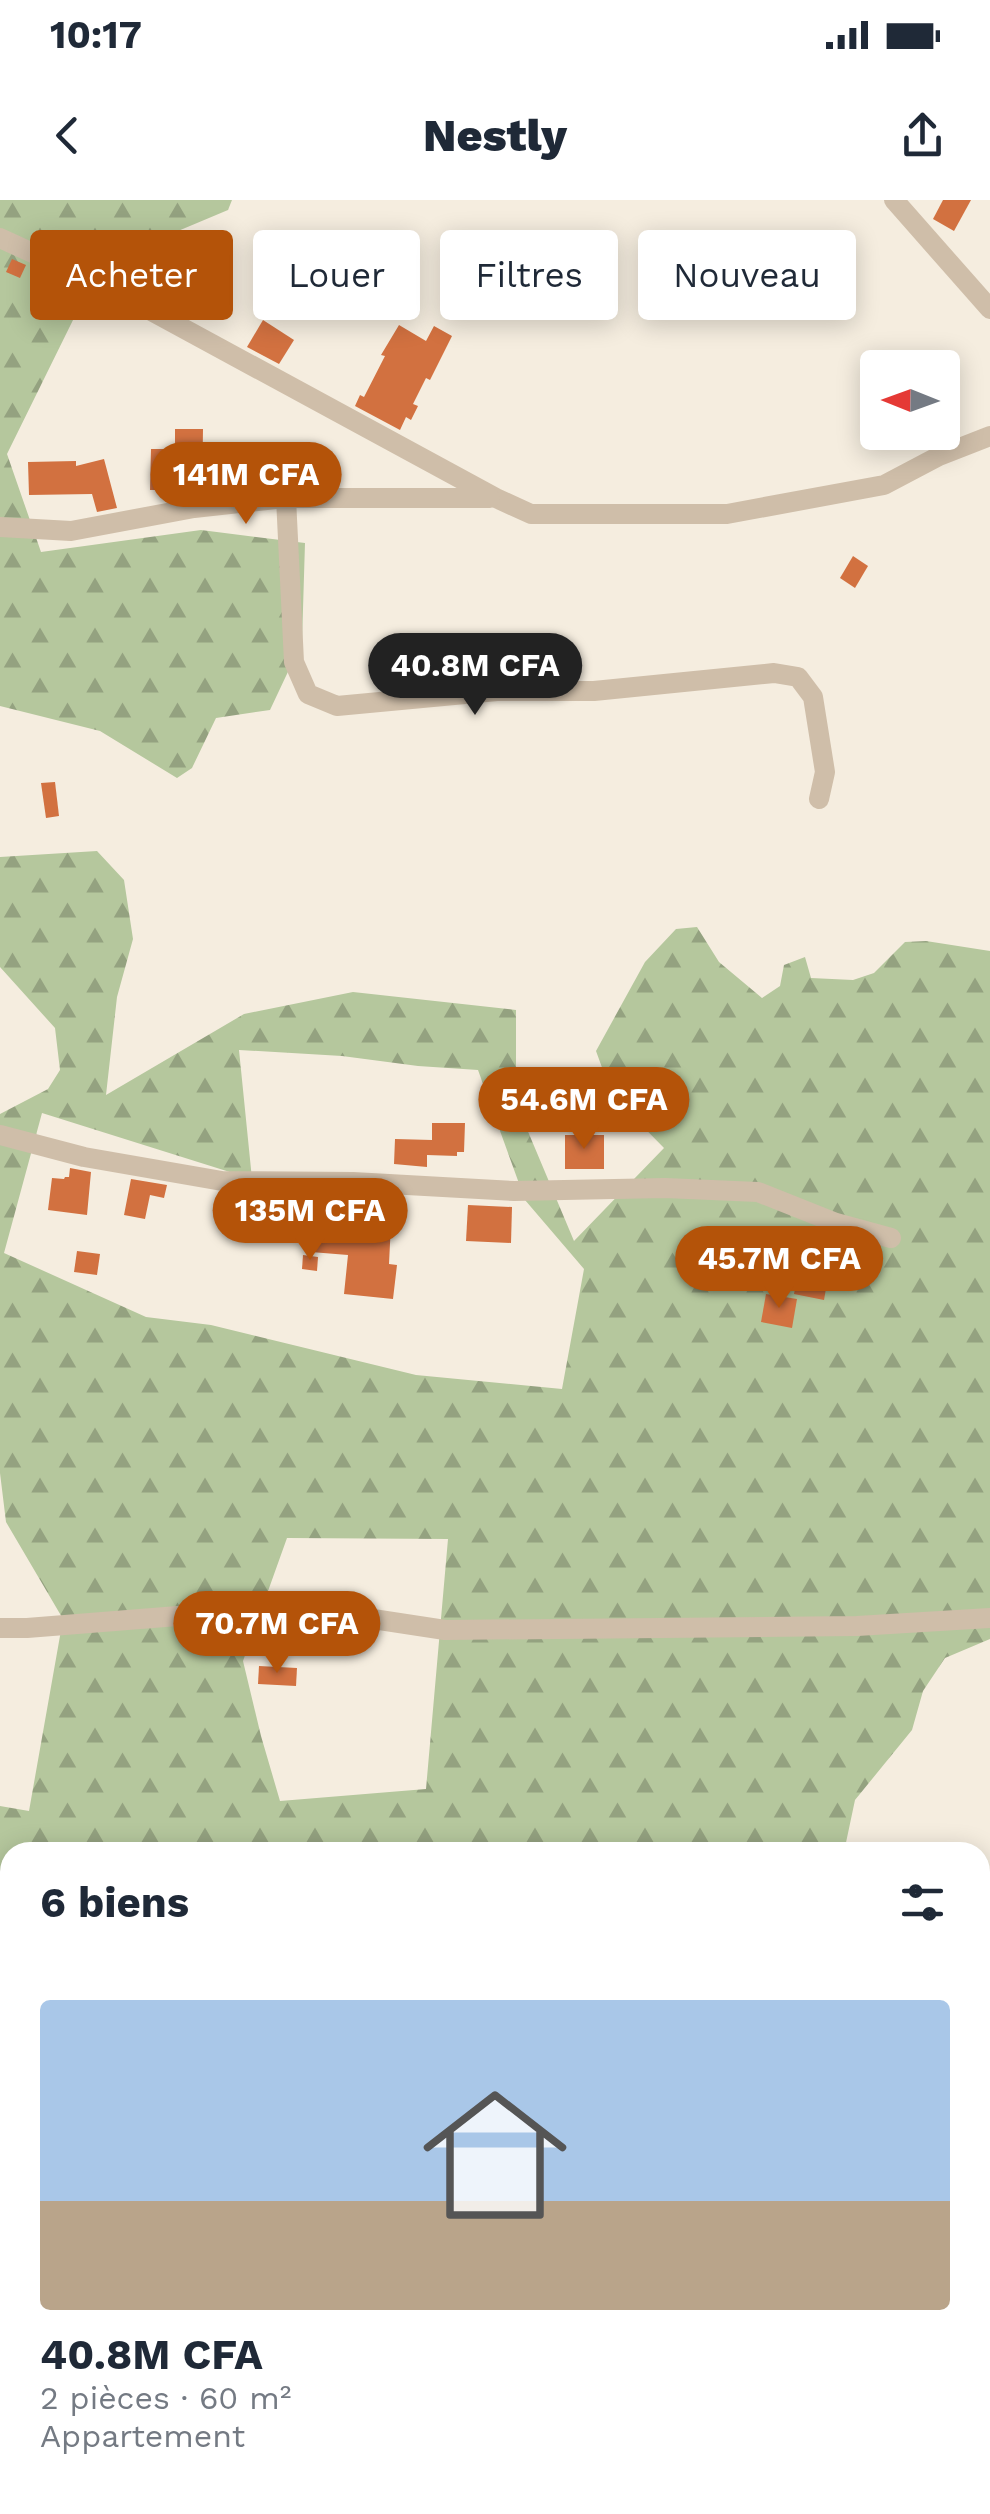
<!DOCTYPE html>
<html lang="fr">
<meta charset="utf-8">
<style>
body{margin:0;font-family:"Work Sans",sans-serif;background:#f6f6f7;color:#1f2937;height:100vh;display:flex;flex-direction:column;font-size:38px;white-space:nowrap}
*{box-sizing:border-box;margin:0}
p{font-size:32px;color:#747a83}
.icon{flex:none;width:55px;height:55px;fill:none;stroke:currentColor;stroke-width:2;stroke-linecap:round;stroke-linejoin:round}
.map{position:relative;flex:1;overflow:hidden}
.drawer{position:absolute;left:0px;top:1642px;width:990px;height:672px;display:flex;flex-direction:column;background:#fff;border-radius:30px 30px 0 0;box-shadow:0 5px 25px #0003}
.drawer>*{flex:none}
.top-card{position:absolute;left:30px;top:30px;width:930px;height:90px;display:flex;gap:20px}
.needle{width:65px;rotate:271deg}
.buttons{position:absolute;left:860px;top:150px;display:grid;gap:20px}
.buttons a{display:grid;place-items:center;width:100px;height:100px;border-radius:10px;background:#fff;box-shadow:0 5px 25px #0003;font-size:50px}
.price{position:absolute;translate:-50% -85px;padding:0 22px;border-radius:35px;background:#b45309;color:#fff;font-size:32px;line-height:65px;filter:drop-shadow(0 2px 5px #0008)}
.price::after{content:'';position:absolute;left:50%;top:60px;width:30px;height:22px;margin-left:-15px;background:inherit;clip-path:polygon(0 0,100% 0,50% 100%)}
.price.on{background:#222;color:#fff}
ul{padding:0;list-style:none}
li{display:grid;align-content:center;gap:20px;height:530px;padding:0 40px}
li span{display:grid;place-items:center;height:310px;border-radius:10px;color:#555}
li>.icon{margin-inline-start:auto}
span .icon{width:180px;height:180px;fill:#fffc;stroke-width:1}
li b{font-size:42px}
h2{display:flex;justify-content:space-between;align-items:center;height:120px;padding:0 40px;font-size:42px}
.chip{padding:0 35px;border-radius:10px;background:#fff;box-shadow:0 5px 25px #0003;font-size:35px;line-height:90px}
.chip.on{background:#b45309;color:#fff}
.status{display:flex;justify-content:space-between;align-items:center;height:70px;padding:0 50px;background:#fff;direction:ltr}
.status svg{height:28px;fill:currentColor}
header{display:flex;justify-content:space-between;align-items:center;height:130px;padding:0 40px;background:#fff;font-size:45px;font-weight:800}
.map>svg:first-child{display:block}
.forest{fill:url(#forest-firs);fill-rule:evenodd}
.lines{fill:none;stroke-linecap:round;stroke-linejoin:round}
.river{stroke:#7aaeb6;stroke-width:30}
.building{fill:#d27140}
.minor{stroke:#cfbea9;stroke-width:20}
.rail-casing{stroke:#3c3129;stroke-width:9}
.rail{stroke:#fcf6ec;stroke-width:5;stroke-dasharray:15;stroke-linecap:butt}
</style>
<div class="status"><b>10:17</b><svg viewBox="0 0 49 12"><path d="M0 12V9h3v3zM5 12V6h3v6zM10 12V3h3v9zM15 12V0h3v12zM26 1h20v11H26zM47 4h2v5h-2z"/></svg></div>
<header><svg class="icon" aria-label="back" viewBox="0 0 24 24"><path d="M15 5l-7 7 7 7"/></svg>Nestly<svg class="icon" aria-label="share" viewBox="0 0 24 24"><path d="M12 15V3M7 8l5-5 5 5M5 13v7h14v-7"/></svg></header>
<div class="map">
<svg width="990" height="2314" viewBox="0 0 990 2314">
<defs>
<pattern id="forest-firs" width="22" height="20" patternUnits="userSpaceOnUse" patternTransform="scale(2.5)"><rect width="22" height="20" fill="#b5c79d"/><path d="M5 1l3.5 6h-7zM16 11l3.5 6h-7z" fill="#94a280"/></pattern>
</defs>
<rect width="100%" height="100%" fill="#f5eddf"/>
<g class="forest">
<polygon points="0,0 232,0 228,10 109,60 74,118 7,254 41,352 201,330 305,343 302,442 270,510 216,518 192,568 177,578 100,531 0,506"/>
<path d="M97,651L124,680L133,739L117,797L106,895L244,814L353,792L516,810V903L574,1041L664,948L612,895L596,851L645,762L676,729L697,727L719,762L762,798L780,786L784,765L805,757L811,778L853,780L874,773L905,742L926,741L990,751V1439L945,1458L923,1491L912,1530L855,1600L844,1652H10V2305H567L562,2314H0V1606L29,1611L63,1419L6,1322L0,1273V914L48,889L60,870L55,828L0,767V657ZM239,850L342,856L418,866L478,870L525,1000L584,1069L562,1189L416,1175L211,1125L146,1117L4,1053L42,913L252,979ZM287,1338L448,1339L426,1589L280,1601L261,1536L243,1461Z"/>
</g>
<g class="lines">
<g class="river">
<polyline points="0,1968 10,1970"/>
<polyline points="980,2159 990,2163"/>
</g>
</g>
<g class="building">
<polygon points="943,0 971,0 954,31 933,19"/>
<polygon points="12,59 26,65 20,78 6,72"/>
<polygon points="263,120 294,140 279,164 247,147"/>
<polygon points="399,125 426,141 434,126 452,136 430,180 426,178 413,204 418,206 411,220 406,217 400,230 355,206 360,195 364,197 385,156 381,155"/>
<polygon points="175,229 203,229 202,293 179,295 179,290 150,290 151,249 175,249"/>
<polygon points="104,259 117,308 97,312 92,294 29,295 28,262 76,261 76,266"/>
<polygon points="853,356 868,366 855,388 840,378"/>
<polygon points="55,582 59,616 46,618 41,583"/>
<polygon points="432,923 465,923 464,952 457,952 457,956 427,955 427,967 394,964 395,939 432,940"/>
<rect x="565" y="935" width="39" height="34"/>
<polygon points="70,968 91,972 87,1015 48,1010 52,978 64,979 65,977 69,977"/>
<polygon points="131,979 167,985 164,998 150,995 145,1019 124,1015"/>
<polygon points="468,1005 512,1007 511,1043 466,1041"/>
<polygon points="312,1013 350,1015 350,1022 391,1023 389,1064 397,1065 393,1099 344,1094 348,1055 311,1052"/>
<polygon points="806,1030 835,1037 824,1100 794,1094"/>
<polygon points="77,1051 100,1054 97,1075 74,1072"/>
<polygon points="303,1055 318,1057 317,1071 302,1069"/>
<polygon points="766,1094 797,1099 792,1128 761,1122"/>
<polygon points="259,1466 297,1468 296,1486 258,1484"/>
</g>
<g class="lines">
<g class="minor">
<polyline points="894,0 990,109"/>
<polyline points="0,38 109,88 496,298 531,314 727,314 884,285 939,256 990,236"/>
<polyline points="286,298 294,462 308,494 337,506 497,491 594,491 774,473 798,477 813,497 825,572 819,599"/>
<polyline points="0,327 71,331 194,308 286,298 490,298"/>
<polyline points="0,935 84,957 222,981 353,982 514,991 665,988 758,992 836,1023 891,1038"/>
<polyline points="0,1428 27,1428 228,1412 373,1419 445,1430 857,1426 990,1418"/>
</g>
<defs>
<g id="rail">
<polyline points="0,2166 10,2168"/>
<polyline points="479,2305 507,2314"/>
</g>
</defs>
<use href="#rail" class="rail-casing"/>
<use href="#rail" class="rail"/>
</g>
</svg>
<div class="buttons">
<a><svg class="needle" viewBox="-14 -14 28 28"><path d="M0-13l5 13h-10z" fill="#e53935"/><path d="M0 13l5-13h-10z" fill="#747a83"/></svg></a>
</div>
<b class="price" style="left:246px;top:327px">141M CFA</b>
<b class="price on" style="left:475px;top:518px">40.8M CFA</b>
<b class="price" style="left:584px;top:952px">54.6M CFA</b>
<b class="price" style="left:310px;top:1063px">135M CFA</b>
<b class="price" style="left:779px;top:1111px">45.7M CFA</b>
<b class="price" style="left:277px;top:1476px">70.7M CFA</b>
<div class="top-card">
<a class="chip on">Acheter</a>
<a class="chip">Louer</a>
<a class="chip">Filtres</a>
<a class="chip">Nouveau</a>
</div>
<section class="drawer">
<h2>6 biens<svg class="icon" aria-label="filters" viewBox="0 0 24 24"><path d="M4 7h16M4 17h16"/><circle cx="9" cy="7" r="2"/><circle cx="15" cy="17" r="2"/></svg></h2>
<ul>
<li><span style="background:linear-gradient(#a9c7e8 65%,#b9a48a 0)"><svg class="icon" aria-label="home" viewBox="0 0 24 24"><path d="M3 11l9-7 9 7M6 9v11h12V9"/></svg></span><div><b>40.8M CFA</b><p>2 pièces · 60 m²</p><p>Appartement</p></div></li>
</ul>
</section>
</div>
